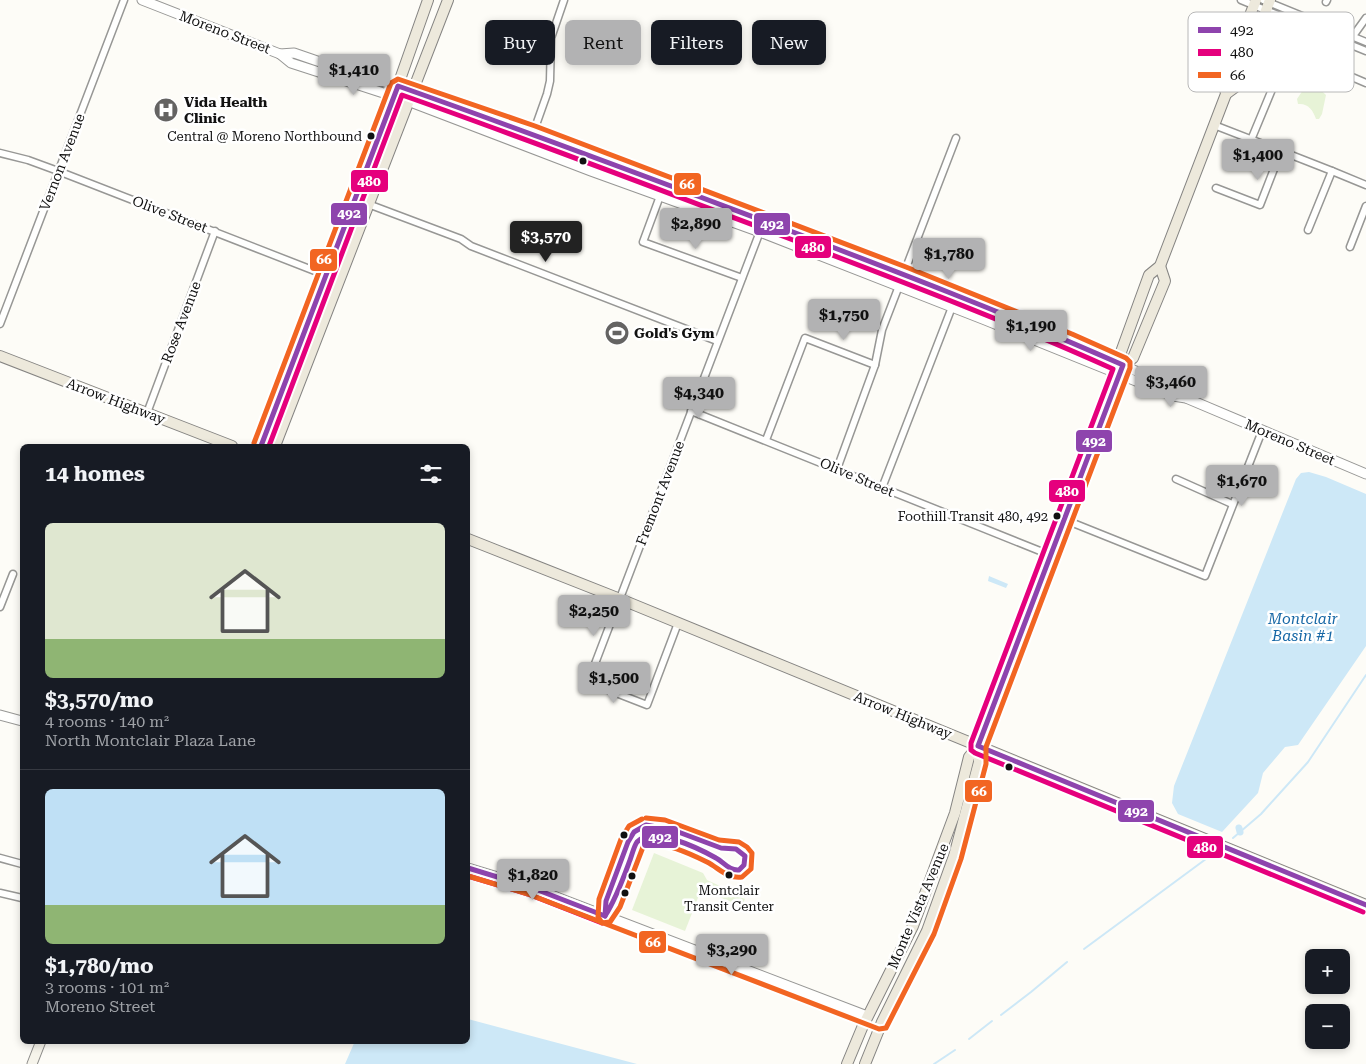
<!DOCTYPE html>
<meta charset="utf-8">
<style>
body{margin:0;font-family:"Roboto Serif",serif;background:#242831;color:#f1f3f6;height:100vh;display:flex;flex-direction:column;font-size:19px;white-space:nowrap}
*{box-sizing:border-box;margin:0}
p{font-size:16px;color:#9ea1a6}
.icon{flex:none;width:28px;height:28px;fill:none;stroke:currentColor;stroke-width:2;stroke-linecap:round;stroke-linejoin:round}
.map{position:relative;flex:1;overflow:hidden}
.panel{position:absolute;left:20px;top:444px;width:450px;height:600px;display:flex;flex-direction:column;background:#171b24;border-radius:8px;box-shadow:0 2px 8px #0003}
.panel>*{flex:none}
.hud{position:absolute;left:485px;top:20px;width:475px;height:45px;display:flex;gap:10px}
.controls{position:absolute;left:1305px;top:949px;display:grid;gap:10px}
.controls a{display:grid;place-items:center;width:45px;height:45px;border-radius:8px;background:#171b24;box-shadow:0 2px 8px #0003;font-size:25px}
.price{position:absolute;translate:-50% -42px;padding:0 11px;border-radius:5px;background:#b2b2b3;color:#111;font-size:16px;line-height:32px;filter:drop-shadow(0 1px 2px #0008)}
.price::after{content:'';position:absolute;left:50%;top:30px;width:15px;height:11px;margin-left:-8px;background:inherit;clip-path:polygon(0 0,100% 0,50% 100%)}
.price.selected{background:#222;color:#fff}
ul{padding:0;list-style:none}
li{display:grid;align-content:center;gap:10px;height:265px;padding:0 25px}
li+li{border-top:1px solid #363941}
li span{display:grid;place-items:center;height:155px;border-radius:8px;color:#555}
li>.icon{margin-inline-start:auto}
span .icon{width:90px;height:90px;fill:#fffc;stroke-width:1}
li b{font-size:21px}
h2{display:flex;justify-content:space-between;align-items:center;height:60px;padding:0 25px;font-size:21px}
.pill{padding:0 18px;border-radius:8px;background:#171b24;box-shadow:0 2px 8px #0003;font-size:18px;line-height:45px}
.pill.selected{background:#b2b2b3;color:#111}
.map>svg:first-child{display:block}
.green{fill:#e7f3d7}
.water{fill:#cde8f7}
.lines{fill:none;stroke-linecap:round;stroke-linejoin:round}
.stream{stroke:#cde8f7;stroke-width:2}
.canal{stroke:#cde8f7;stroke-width:7}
.minor-casing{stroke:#979795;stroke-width:9}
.tertiary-casing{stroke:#979795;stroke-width:11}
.secondary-casing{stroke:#8e8d8b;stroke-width:11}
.primary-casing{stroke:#858482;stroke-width:12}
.minor{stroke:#fffffe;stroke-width:6}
.tertiary{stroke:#fffffe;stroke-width:9}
.secondary{stroke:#f6f4eb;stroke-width:9}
.primary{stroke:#ede9dc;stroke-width:10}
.bus-1-casing{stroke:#fff;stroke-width:9}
.bus-2-casing{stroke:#fff;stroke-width:9}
.bus-3-casing{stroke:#fff;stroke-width:9}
.bus-1{stroke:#8e44ad;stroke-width:5}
.bus-2{stroke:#e5007d;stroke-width:5}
.bus-3{stroke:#f26522;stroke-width:5}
.bus-dot{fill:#111;stroke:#fff;stroke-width:2}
.labels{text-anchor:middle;stroke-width:5;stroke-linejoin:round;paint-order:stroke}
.bus-label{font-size:13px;fill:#111;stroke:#fff;text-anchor:end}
.street-label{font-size:14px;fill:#111;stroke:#fff}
.poi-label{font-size:14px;font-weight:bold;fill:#111;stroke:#fff;text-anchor:start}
.water-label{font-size:15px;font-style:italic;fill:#1768a6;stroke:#fff}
.key{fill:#fff;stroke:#b8b8b8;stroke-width:1}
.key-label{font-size:14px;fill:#111}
.line-badge{stroke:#fff;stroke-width:2}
.badge-label{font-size:14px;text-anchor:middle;font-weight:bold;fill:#fff}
</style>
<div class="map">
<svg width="1366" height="1064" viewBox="0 0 1366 1064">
<rect width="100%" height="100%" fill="#fdfcf7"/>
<g class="green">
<path d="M1309,81L1313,83L1326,95L1322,114L1319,119H1316C1313,110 1308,103 1298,104L1297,99Z"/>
<polygon points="654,853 703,873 707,880 720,886 721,890 745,899 742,906 701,890 685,931 632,910"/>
</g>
<g class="water">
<polygon points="1309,472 1326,477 1366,494 1366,646 1298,745 1285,747 1263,773 1258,793 1222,832 1178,814 1172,803 1174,786 1296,479 1301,473"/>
<polygon points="989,576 1008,584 1006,588 988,581"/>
<polygon points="468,1019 637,1064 345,1064 355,1041 468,1041"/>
</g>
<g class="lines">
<g class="stream">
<polyline points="1233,838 1261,814 1308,762 1366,675"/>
<polyline points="1084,949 1210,856"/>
<polyline points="1001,1015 1031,992 1067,962"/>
<polyline points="969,1039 992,1021"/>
<polyline points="934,1064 955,1050"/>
</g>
<polyline class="canal" points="1239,828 1240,832"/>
<defs>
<g id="minor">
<polyline points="1241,0 1366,51"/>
<polyline points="1263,0 1366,42"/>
<polyline points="1326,2 1327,0"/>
<polyline points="1353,36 1366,18"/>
<polyline points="1271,45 1331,68 1341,41"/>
<polyline points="1331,68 1366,83"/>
<polyline points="1214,125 1281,151 1260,205 1216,188"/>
<polyline points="1251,140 1278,75"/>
<polyline points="525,146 536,125 547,94 550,81 551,38 564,0"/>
<polyline points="1281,151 1332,171 1308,230"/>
<polyline points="0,153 28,160 58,171 338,280"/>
<polyline points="1332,171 1366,185"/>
<polyline points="660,196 643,242 742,278"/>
<polyline points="368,204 461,239 471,246 717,341"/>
<polyline points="1350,247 1366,206"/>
<polyline points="0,324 124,0"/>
<polyline points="691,411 1050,555"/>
<polyline points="147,413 215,231"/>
<polyline points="766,440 805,338 875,365"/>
<polyline points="837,469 875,365 882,330 956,138"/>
<polyline points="1176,479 1232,504"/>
<polyline points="882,488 952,307"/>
<polyline points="1063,519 1205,576 1262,431"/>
<polyline points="0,607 13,574"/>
<polyline points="678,623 647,705 588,682 764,221"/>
<polyline points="0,858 22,864"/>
<polyline points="0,893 22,898"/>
</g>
<g id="tertiary">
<polyline points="142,0 280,54 291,63 408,101 591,171 760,232 985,320 1163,392 1173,396 1186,398 1366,474"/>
<polyline points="280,54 294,53 352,73 413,90 532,133 903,274 1069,341 1176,389 1186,398"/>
<polyline points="0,715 22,721"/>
<polyline points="468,868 530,887 867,1016"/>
</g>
<polyline id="secondary" points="32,1064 41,1041"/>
<g id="primary">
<polyline points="1226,94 1237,86 1270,0"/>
<polyline points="0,356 232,446"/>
<polyline points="1123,365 1133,358 1165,281 1160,266"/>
<polyline points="261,446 391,105 428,0"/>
<polyline points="275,446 448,0"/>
<polyline points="468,539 620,599 1366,905"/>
<polyline points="847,1064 862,1028 913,926 955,813 969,757 978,746"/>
<polyline points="865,1064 882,1022 927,931 954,856 979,762 978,746 984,729 1123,365 1121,352 1149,275 1160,266 1226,94 1224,81 1256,0"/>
</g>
</defs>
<use href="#minor" class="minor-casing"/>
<use href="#tertiary" class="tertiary-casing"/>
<use href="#secondary" class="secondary-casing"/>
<use href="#primary" class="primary-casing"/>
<use href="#minor" class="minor"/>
<use href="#tertiary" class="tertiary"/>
<use href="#secondary" class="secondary"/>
<use href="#primary" class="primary"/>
<defs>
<g id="bus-1">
<path d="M261,446L398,86C523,130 647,177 772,224C890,269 1008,314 1123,365L978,746L1366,905"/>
<path d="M646,825L673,830L721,848L736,849L745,856L744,865L739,870C729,871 724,862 716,858C700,849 652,825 637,842C634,846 632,855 630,860C623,879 616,899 605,916L606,901L628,842L634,832Z"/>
<polyline points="468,868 530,887 605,916"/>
</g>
<g id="bus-2">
<path d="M269,446L402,95C527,139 649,186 772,232C887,276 1002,319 1113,369L971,743V750L975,753L1363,912"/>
<polyline points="468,876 528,894 602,923"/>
</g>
<g id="bus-3">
<polyline points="254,443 391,83 398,79 535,126 906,267 1072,334 1126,358 1130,362 1130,368 986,747 986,764 961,859 934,934 886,1028 879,1029 528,894 468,876"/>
<path d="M642,819L629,826L621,839L599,899L598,917L602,923L610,922L620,907L643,847L650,843C669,844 689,853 707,862C719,868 727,879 742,877L751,869L752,853L747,847L739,842L719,840L665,820L646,818"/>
</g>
</defs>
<use href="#bus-1" class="bus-1-casing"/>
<use href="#bus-2" class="bus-2-casing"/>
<use href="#bus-3" class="bus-3-casing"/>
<use href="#bus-1" class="bus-1"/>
<use href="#bus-2" class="bus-2"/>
<use href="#bus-3" class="bus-3"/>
</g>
<defs>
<symbol id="hospital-disc" viewBox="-11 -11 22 22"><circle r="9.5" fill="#646362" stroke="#fff"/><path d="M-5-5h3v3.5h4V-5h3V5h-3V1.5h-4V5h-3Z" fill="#fff"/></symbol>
<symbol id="stadium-disc" viewBox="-11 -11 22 22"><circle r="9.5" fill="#646362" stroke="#fff"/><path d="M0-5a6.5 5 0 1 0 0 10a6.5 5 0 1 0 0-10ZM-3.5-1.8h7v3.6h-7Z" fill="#fff"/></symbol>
</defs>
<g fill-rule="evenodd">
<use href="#hospital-disc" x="152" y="96" width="28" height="28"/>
<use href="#stadium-disc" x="603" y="319" width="28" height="28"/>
</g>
<g class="bus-dot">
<circle cx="371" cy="136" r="4.5"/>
<circle cx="583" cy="161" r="4.5"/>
<circle cx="1057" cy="516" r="4.5"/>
<circle cx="1009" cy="767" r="4.5"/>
<circle cx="624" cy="835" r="4.5"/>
<circle cx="729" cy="875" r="4.5"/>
<circle cx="632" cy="876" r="4.5"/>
<circle cx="625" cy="893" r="4.5"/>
</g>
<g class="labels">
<g class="bus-label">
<text x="362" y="141">Central @ Moreno Northbound</text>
<text x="1048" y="521">Foothill Transit 480, 492</text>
<text x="729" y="895" text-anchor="middle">Montclair<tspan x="729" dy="16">Transit Center</tspan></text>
</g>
<g class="street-label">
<text transform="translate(225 32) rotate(21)" y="5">Moreno Street</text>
<text transform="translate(62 162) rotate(-69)" y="5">Vernon Avenue</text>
<text transform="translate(170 214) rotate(21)" y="5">Olive Street</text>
<text transform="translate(181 322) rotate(-69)" y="5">Rose Avenue</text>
<text transform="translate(116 401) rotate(21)" y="5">Arrow Highway</text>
<text transform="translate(1290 442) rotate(23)" y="5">Moreno Street</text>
<text transform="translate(857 477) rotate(23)" y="5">Olive Street</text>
<text transform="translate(660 493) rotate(-69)" y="5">Fremont Avenue</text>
<text transform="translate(903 715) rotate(22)" y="5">Arrow Highway</text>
<text transform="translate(918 906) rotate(-67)" y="5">Monte Vista Avenue</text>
</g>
<g class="poi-label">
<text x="184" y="107">Vida Health<tspan x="184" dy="16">Clinic</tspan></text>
<text x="634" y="338">Gold's Gym</text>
</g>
<g class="water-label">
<text x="1303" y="624">Montclair<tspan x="1303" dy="17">Basin #1</tspan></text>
</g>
</g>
<rect x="1188" y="12" width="166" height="80" rx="8" class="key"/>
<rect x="1198" y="27" width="23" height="6" fill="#8e44ad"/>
<rect x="1198" y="49" width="23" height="7" fill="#e5007d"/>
<rect x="1198" y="72" width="23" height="6" fill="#f26522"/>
<g class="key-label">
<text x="1230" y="35">492</text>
<text x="1230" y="57">480</text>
<text x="1230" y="80">66</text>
</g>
<g class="line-badge">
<rect x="350" y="169" width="39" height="24" rx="5" fill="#e5007d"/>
<rect x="673" y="172" width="29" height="24" rx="5" fill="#f26522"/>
<rect x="330" y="202" width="38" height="24" rx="5" fill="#8e44ad"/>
<rect x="753" y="212" width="38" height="24" rx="5" fill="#8e44ad"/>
<rect x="794" y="235" width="38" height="24" rx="5" fill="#e5007d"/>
<rect x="309" y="248" width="29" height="24" rx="5" fill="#f26522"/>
<rect x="1075" y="429" width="38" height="24" rx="5" fill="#8e44ad"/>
<rect x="1048" y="479" width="38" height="24" rx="5" fill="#e5007d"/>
<rect x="964" y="779" width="29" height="24" rx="5" fill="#f26522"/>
<rect x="1117" y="799" width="38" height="24" rx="5" fill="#8e44ad"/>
<rect x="641" y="825" width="38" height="24" rx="5" fill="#8e44ad"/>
<rect x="1186" y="835" width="38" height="24" rx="5" fill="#e5007d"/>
<rect x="638" y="930" width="29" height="24" rx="5" fill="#f26522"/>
</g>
<g class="badge-label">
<text x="369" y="186">480</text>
<text x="687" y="189">66</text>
<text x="349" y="218">492</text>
<text x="772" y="229">492</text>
<text x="813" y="252">480</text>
<text x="324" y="264">66</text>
<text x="1094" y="446">492</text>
<text x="1067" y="496">480</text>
<text x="979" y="796">66</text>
<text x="1136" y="816">492</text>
<text x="660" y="842">492</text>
<text x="1205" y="852">480</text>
<text x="653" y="947">66</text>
</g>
</svg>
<div class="controls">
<a>+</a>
<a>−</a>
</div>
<b class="price" style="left:354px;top:96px">$1,410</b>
<b class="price" style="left:1258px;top:181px">$1,400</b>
<b class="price" style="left:696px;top:250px">$2,890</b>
<b class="price selected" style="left:546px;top:263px">$3,570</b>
<b class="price" style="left:949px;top:280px">$1,780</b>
<b class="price" style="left:844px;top:341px">$1,750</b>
<b class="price" style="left:1031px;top:352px">$1,190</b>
<b class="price" style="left:1171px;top:408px">$3,460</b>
<b class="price" style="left:699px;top:419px">$4,340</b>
<b class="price" style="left:1242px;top:507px">$1,670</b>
<b class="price" style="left:594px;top:637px">$2,250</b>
<b class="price" style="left:614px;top:704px">$1,500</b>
<b class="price" style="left:533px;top:901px">$1,820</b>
<b class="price" style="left:732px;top:976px">$3,290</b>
<div class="hud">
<a class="pill">Buy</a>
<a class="pill selected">Rent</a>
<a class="pill">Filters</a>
<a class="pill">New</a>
</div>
<section class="panel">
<h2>14 homes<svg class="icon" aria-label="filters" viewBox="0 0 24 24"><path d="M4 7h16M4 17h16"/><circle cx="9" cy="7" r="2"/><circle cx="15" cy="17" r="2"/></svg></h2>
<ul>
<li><span style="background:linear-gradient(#dfe7d0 75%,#8fb573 0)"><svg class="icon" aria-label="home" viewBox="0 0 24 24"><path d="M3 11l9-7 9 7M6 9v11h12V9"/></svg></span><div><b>$3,570/mo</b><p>4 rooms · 140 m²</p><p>North Montclair Plaza Lane</p></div></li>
<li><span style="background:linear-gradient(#bfe0f5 75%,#8fb573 0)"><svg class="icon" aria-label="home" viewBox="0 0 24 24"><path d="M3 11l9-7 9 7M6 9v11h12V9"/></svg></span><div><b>$1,780/mo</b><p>3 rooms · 101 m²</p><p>Moreno Street</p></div></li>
</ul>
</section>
</div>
